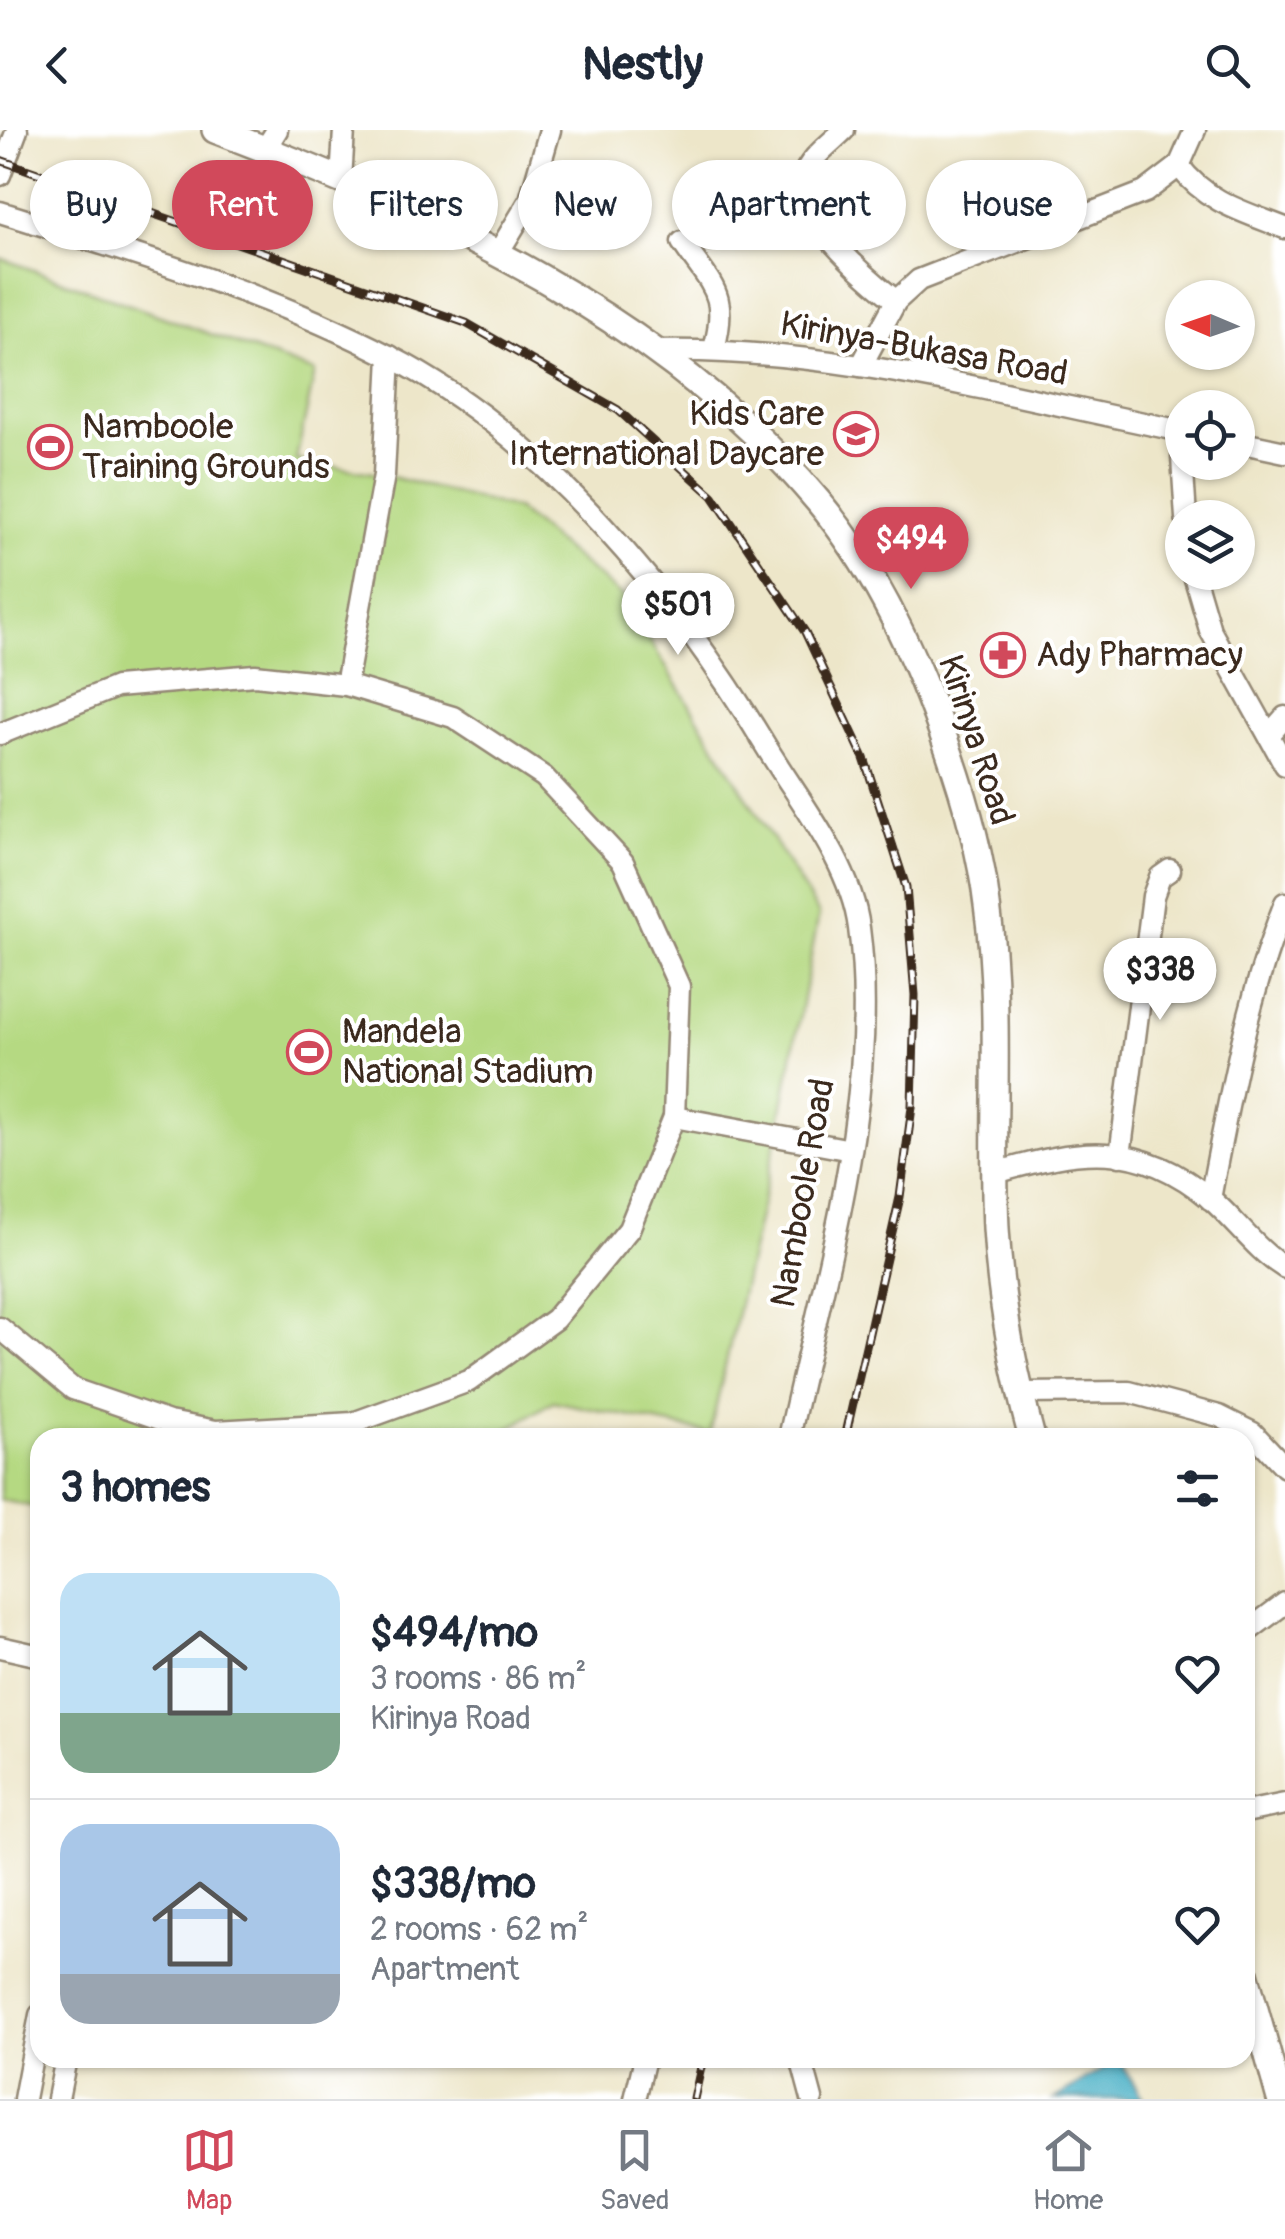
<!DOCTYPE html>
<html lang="en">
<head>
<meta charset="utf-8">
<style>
  :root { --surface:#fff; --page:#f6f6f7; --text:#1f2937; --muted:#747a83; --line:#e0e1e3; --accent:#d1495b }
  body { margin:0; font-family:Pangolin,sans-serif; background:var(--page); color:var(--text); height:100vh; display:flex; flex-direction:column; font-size:38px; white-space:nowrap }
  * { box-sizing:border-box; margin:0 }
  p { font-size:32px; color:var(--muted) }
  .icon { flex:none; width:55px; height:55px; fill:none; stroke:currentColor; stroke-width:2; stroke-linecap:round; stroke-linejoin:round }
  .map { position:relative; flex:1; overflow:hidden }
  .sheet { position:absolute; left:30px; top:1298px; width:1225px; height:640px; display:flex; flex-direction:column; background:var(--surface); border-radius:30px; box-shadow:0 2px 8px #0004 }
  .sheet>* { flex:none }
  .hud { position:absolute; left:30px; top:30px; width:1225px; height:90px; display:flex; gap:20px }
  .needle { width:65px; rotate:272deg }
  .buttons { position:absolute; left:1165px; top:150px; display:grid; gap:20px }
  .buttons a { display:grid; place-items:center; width:90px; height:90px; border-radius:50%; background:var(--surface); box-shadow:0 2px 8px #0004; font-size:50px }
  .price { position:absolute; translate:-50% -85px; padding:0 22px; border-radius:35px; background:#fff; color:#222; font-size:32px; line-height:65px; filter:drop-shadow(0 2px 5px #0008) }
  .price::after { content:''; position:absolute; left:50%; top:60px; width:30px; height:22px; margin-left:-15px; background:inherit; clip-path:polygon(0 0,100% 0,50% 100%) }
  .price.on { background:var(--accent); color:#fff }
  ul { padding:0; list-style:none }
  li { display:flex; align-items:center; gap:30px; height:250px; padding:0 30px }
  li+li { border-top:2px solid var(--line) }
  li span { display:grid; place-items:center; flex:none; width:280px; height:200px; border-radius:30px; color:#555 }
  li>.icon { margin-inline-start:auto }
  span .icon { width:120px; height:120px; fill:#fffc; stroke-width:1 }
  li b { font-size:42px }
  h2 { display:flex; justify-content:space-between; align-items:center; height:120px; padding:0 30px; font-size:42px }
  .chip { padding:0 35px; border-radius:45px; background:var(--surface); box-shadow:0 2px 8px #0004; font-size:35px; line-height:90px }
  .chip.on { background:var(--accent); color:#fff }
  header { display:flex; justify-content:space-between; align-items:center; height:130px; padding:0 30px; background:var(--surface); font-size:45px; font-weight:700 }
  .tab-bar { display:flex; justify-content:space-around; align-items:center; height:140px; border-top:2px solid var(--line); background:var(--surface); font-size:28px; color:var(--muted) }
  .tab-bar a { display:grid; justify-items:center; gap:5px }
  .tab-bar .on { color:var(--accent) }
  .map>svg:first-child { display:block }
  .pitch { fill:#b5d982; stroke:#788250; stroke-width:2.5 }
  .water { fill:#46afc5; stroke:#406c72; stroke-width:2.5 }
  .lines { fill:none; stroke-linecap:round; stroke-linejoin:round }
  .minor-casing { stroke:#948874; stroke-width:25 }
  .major-casing { stroke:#948874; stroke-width:30 }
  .minor { stroke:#fff; stroke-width:20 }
  .major { stroke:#fff; stroke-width:25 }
  .rail-casing { stroke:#3b2a1e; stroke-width:9 }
  .rail { stroke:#fff; stroke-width:5; stroke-dasharray:15; stroke-linecap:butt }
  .labels { text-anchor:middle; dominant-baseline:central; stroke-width:8; stroke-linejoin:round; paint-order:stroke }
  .street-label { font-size:35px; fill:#3b2a1e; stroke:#fff }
  .poi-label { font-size:35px; fill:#3b2a1e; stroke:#fff; text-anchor:start }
</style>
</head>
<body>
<header><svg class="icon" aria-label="back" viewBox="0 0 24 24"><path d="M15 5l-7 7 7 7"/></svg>Nestly<svg class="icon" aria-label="search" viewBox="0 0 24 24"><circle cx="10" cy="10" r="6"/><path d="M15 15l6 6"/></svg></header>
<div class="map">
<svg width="1285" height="1969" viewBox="0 0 1285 1969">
  <rect width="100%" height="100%" fill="#fff"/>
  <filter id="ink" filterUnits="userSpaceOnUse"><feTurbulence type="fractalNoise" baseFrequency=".01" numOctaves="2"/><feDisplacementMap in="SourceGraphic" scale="20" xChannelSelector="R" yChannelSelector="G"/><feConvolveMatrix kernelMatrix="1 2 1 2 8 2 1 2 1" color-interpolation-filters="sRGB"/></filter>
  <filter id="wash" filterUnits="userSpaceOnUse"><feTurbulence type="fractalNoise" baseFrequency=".0048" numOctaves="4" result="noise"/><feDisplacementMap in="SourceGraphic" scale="40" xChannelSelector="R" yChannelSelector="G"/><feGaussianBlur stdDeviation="2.25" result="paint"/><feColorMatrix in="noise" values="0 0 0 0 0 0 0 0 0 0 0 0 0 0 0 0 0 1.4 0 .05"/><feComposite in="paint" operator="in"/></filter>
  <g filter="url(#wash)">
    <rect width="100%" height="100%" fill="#ede6c9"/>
    <path class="pitch" d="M0,128l315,114 -19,88 88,15 132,34 107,88 196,317 -42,222 -67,297 -157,-32 -58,36 -455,1v70l-40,-8z"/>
    <path class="water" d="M1119,1929l24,40h-89z"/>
  </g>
  <g filter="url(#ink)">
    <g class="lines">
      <defs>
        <g id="minor">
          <path d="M844,0c-13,13 -36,29 -41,48 -10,38 67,102 93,123"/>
          <path d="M265,19l12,-19"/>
          <path d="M1179,36c27,36 65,46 106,62"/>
          <path d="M0,45l17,-45"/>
          <path d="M341,52l3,-52"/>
          <path d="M0,82c131,41 266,80 389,144 155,79 290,245 378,392 33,54 84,116 92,180 22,165 -35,348 -70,510"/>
          <path d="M682,112c30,45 47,51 32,107"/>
          <path d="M498,123l32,-53 20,-70"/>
          <path d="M652,221c179,-5 356,45 530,80"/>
          <path d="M861,236l35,-65 23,-21 226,-88 34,-26 16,-36"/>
          <path d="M1238,312l47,10"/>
          <path d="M1182,327l4,61"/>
          <path d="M1193,442l17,58 75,135"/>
          <path d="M346,555l38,-210 6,-119"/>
          <path d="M0,604l116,-47 139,-12 91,10 107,32 91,60 79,85 56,124 -5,131 -45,112 -74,90 -86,62 -116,42 -137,8 -47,-9 -96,-33 -73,-61"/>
          <path d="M1269,605l16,-18"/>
          <path d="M674,987l177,33"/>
          <path d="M1120,1026l33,-260 7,-19 10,-7"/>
          <path d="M995,1043c84,-25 143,-35 217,27 25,22 45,51 73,68"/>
          <path d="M1210,1069c19,-100 37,-200 75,-296"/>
          <path d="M1021,1263l108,-1 90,24 34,17 32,34"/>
          <path d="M1245,1503l40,-30"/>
          <path d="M0,1517l40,9"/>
          <path d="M1245,1682l40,-8"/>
          <path d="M801,1928l11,41"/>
          <path d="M24,1969l16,-84"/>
          <path d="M58,1969l8,-41"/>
          <path d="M635,1969l10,-41"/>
        </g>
        <g id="major">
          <path d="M215,0c221,84 447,185 603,371 56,67 95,149 124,231 20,55 38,114 45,173 15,106 4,216 9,323 4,71 17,141 36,210"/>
          <path d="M1245,1843l35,126"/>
        </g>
      </defs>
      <use href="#minor" class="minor-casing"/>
      <use href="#major" class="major-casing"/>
      <use href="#minor" class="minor"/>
      <use href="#major" class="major"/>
      <defs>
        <g id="rail">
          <path d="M0,30l466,163 152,87 95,86 92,136 59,126 42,129 9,108 -3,112 -12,90 -55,241"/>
          <path d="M694,1969l9,-41"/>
        </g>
      </defs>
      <use href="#rail" class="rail-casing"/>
      <use href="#rail" class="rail"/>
    </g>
  </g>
  <defs>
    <symbol id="school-ring" viewBox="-11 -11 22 22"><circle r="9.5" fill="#fff" stroke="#d1495b" stroke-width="1.5"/><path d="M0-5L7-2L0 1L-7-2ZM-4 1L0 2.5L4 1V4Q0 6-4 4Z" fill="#d1495b"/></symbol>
    <symbol id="stadium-ring" viewBox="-11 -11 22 22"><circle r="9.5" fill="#fff" stroke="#d1495b" stroke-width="1.5"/><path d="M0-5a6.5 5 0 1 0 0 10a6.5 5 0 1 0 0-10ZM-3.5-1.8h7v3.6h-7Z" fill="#d1495b"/></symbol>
    <symbol id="pharmacy-ring" viewBox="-11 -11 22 22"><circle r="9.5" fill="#fff" stroke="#d1495b" stroke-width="1.5"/><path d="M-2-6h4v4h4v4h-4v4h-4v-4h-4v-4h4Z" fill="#d1495b"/></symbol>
  </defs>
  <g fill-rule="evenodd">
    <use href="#school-ring" x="831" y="279" width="50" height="50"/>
    <use href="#stadium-ring" x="25" y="292" width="50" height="50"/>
    <use href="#pharmacy-ring" x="978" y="500" width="50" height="50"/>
    <use href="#stadium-ring" x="284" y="897" width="50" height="50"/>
  </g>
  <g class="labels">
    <g class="street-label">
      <text transform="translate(924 219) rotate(10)">Kirinya-Bukasa Road</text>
      <text transform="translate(976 610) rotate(72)">Kirinya Road</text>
      <text transform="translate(803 1063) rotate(-80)">Namboole Road</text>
    </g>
    <g class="poi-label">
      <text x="824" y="284" text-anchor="end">Kids Care<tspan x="824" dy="40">International Daycare</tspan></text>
      <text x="82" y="297">Namboole<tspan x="82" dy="40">Training Grounds</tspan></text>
      <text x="1036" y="525">Ady Pharmacy</text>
      <text x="342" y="902">Mandela<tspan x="342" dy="40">National Stadium</tspan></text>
    </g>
  </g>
</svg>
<div class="buttons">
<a><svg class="needle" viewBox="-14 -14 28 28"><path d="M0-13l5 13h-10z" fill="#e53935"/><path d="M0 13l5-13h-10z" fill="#747a83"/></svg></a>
<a><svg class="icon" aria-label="locate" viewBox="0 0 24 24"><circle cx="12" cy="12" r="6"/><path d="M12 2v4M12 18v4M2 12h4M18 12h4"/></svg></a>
<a><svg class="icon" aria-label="layers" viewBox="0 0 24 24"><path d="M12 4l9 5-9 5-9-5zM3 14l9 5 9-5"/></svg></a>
</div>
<b class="price on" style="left:911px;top:462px">$494</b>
<b class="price" style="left:678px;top:528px">$501</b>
<b class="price" style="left:1160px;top:893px">$338</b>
<div class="hud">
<a class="chip">Buy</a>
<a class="chip on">Rent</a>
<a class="chip">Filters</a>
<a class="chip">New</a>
<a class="chip">Apartment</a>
<a class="chip">House</a>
</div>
<section class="sheet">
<h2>3 homes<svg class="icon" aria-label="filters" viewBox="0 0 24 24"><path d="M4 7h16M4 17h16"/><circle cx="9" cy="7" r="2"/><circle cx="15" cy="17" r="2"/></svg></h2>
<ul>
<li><span style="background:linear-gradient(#bfe0f5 70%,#7fa58c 0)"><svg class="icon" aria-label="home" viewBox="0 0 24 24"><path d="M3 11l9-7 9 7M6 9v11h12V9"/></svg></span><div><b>$494/mo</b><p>3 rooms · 86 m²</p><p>Kirinya Road</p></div><svg class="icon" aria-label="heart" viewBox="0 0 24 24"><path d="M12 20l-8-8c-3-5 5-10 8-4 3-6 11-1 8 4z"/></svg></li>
<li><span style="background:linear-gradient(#a9c7e8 75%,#9aa5b1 0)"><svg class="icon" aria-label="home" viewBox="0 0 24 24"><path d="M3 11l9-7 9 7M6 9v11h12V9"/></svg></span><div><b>$338/mo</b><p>2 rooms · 62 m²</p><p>Apartment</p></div><svg class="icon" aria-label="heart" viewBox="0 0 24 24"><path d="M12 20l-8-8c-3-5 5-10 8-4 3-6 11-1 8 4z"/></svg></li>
</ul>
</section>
</div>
<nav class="tab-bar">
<a class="on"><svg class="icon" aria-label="map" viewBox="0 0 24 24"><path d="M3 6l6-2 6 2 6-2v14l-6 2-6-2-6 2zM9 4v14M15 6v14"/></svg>Map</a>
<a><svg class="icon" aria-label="saved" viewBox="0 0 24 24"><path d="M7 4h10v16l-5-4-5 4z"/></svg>Saved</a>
<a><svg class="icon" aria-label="home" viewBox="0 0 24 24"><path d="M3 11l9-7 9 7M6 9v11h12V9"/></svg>Home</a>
</nav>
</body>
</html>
